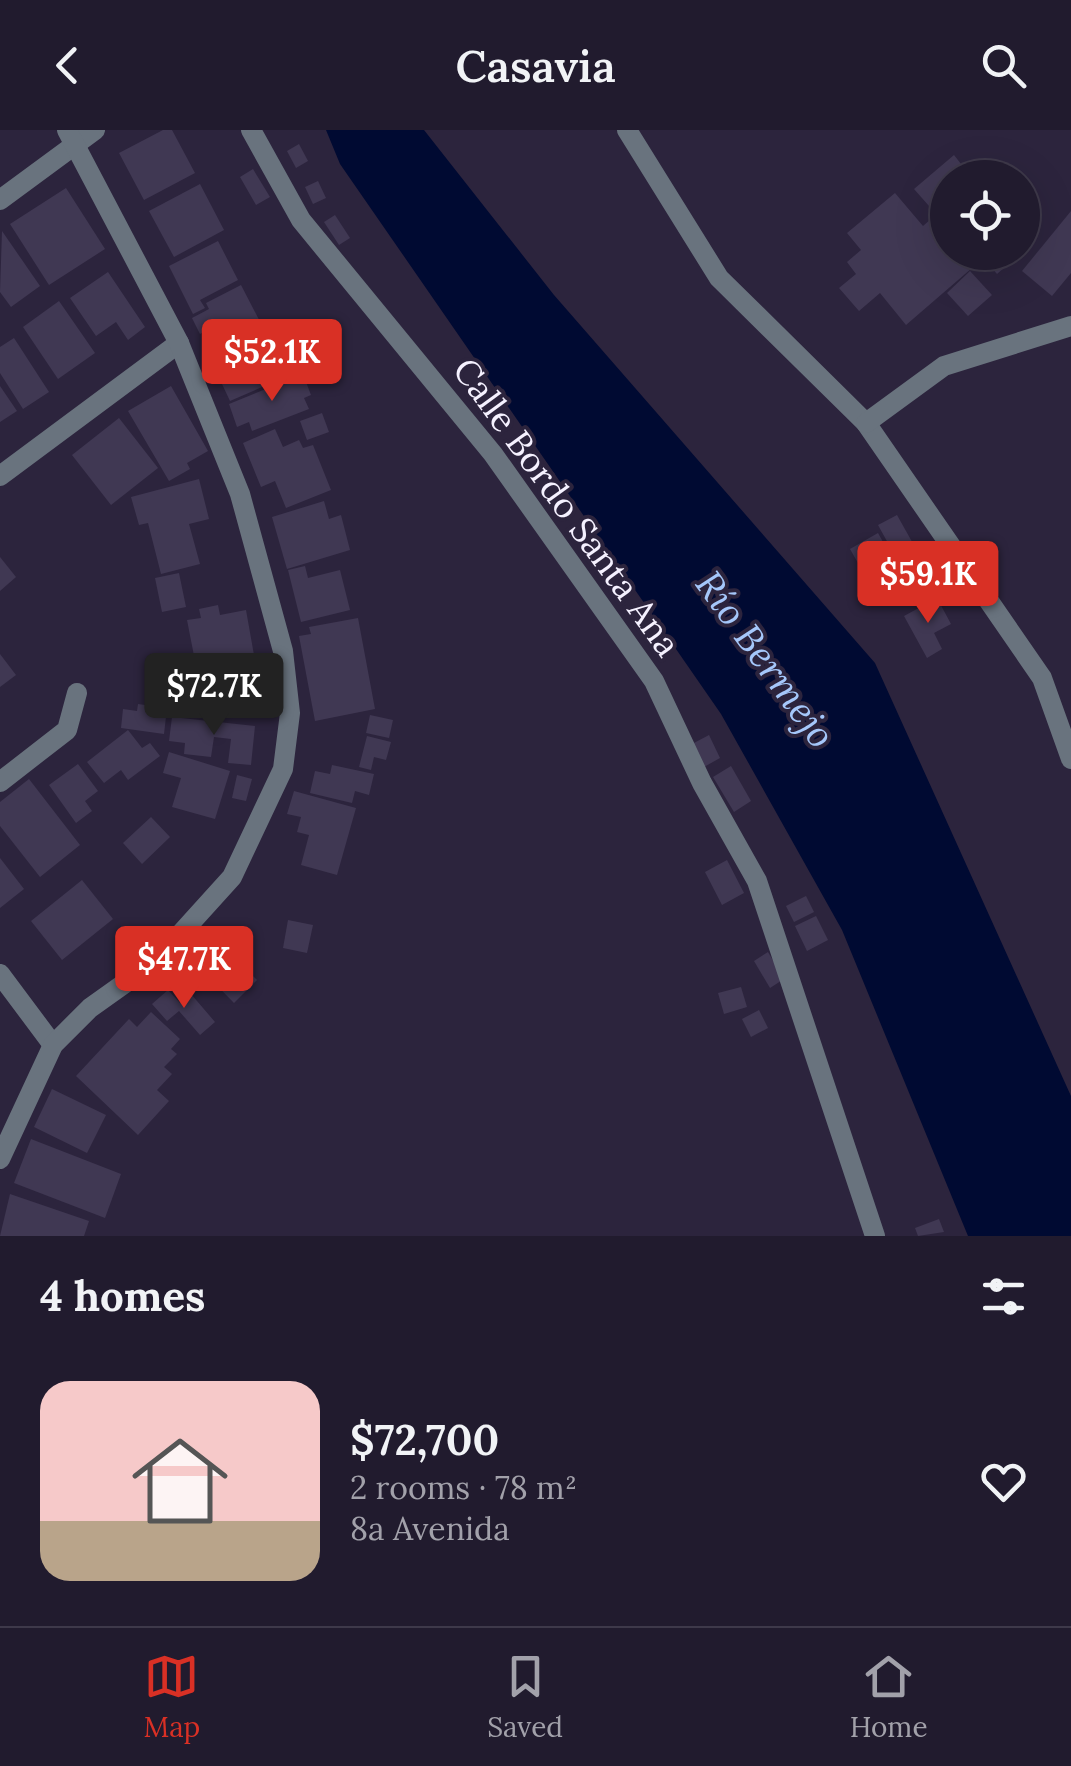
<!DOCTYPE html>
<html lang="en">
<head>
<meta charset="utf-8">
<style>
  :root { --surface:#211b2e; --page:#2d283a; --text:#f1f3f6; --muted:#a2a1aa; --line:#3e394a; --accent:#d93025 }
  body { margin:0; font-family:Lora,serif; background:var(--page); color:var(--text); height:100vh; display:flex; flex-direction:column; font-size:38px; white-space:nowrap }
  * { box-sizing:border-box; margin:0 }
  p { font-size:32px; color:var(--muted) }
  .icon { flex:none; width:55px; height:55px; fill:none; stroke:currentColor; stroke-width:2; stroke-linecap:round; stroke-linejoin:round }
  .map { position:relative; height:1106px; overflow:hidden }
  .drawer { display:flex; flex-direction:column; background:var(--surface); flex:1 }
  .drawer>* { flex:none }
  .fabs { position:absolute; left:930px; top:30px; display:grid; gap:20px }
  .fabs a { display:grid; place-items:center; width:110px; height:110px; border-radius:50%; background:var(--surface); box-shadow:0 10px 40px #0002,0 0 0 2px var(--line); font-size:50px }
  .price { position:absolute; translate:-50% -85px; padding:0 22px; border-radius:10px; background:var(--accent); color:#fff; font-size:32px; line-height:65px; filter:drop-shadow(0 2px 5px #0008) }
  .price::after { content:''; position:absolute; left:50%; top:60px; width:30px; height:22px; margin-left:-15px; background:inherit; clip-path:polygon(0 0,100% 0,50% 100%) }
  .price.active { background:#222; color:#fff }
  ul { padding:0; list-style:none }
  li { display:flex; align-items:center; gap:30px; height:250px; padding:0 40px }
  li span { display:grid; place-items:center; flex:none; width:280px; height:200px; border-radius:30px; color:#555 }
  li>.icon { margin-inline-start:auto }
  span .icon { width:120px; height:120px; fill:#fffc; stroke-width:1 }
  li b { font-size:42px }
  h2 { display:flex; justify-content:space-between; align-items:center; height:120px; padding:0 40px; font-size:42px }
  header { display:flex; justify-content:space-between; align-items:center; height:130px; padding:0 40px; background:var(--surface); font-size:45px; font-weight:600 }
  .dock { display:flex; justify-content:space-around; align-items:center; height:140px; border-top:2px solid var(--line); background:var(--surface); font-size:28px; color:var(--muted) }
  .dock a { display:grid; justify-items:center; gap:5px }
  .dock .active { color:var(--accent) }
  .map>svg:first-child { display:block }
  .water { fill:#000a32 }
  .building { fill:#403853 }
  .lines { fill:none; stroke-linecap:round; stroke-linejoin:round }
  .street { stroke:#69737e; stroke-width:20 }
  .labels { text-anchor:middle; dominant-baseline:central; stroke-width:8; stroke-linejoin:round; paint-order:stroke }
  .street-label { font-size:35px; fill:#f5f1ff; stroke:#2c243d }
  .water-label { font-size:38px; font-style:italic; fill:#a5c7fa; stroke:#2c243d }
</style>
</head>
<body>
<header><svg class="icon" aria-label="back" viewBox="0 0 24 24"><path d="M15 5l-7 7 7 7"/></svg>Casavia<svg class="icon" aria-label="search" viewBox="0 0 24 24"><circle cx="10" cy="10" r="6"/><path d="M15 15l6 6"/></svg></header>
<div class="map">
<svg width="1071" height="1106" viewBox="0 0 1071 1106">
  <rect width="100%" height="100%" fill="#2c243d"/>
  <path class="water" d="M326,0h98l130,165 321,368 196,433v140h-103l-126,-306 -121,-216 -381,-550z"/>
  <g class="building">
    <path d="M163,0h9l23,43 -51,27 -25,-47z"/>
    <path d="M299,14l9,17 -12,7 -9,-17z"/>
    <path d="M954,25l18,23h-24v19l-4,-4 -15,13 -15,-17z"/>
    <path d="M253,39l17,28 -14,8 -16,-28z"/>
    <path d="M318,51l8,17 -13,6 -8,-17z"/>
    <path d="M200,54l24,46 -50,27 -25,-46z"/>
    <path d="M66,58l39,61 -56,36 -39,-61z"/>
    <path d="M895,63l28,33 8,-7 17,20v13h11l13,16 -66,57 -26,-32 -21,18 -20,-23 17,-14 -9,-12 14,-12 -14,-17z"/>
    <path d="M1071,81v62l-19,23 -30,-25z"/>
    <path d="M335,85l15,23 -11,7 -15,-23z"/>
    <path d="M2,101l38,55 -29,21 -11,-15z"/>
    <path d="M218,111l20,39 -38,20 5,8 -12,6 -24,-48z"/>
    <path d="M987,122h35l-25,22 -15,-18z"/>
    <path d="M970,141l22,24 -24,21 -21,-23z"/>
    <path d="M108,142l37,55 -17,13 -12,-18 -20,14 -26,-38z"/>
    <path d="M241,155l27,52 -32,17 -7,-14 -9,5 -10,-17 -10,6 -8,-16 17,-9 -3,-6z"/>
    <path d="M59,171l36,52 -37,26 -35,-52z"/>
    <path d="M14,208l35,54 -26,17 -23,-36v-26z"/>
    <path d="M283,209l18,31 -71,31 -8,-17 14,-6 -7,-16z"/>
    <path d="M303,244l8,21 -7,3 5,11 -57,22 -3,-9 -12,5 -8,-23z"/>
    <path d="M0,256l17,25 -17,11z"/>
    <path d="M171,256l37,65 -21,12 3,6 -21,12 -41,-70z"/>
    <path d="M322,283l7,19 -22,8 -7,-19z"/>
    <path d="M119,288l39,50 -47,37 -39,-50z"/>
    <path d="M275,299l8,18 16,-7 4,8 10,-3 18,45 -45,18 -11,-27 -14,6 -18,-44z"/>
    <path d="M199,349l10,40 -20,5 11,40 -39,10 -13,-51 -9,2 -8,-28z"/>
    <path d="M324,371l5,18 12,-4 9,35 -63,19 -15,-52z"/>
    <path d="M897,385l23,41 8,-5 13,24 -12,7 -9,-16 -15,8 -27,-49z"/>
    <path d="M878,403l34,61 -12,7 -10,-17 -15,9 -25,-44z"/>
    <path d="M0,427l16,20 -16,14z"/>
    <path d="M305,436l3,12 32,-8 10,40 -49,12 -13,-52z"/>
    <path d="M179,443l7,34 -24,5 -7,-34z"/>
    <path d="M937,468l14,26 -17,9 8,16 -15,9 -23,-42z"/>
    <path d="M218,475l2,10 26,-5 8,45 -58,11 -9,-46 14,-2 -2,-9z"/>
    <path d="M358,488l17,91 -60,12 -16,-85 12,-2 -2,-7z"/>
    <path d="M0,524l16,21 -16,12z"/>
    <path d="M254,535l1,8 10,-1 2,22 -16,2 2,15 -53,6 -3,-31 -24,3 -2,-21 22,-2 1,6z"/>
    <path d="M138,574l29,4 -3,26 -43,-6 2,-19 14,2z"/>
    <path d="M370,585l23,5 -4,18 -23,-5z"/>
    <path d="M172,587l83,9 -4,39 -23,-2 3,-24 -17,-2 -3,20 -27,-3 1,-11 -16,-2z"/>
    <path d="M128,600l14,18 8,-5 10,13 -32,24 -7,-10 -17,13 -17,-21z"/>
    <path d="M709,605l11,23 -16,9 -12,-23z"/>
    <path d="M367,606l24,6 -5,18 -12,-3 -3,13 -12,-3z"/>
    <path d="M169,622l61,19 -15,48 -43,-12 9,-29 -18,-5z"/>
    <path d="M78,634l20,27 -13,10 7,10 -16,12 -27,-38z"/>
    <path d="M332,635l42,9 -5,21 -14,-4 -3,12 -42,-10 5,-22 15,3z"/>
    <path d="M731,636l20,35 -17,11 -21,-35z"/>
    <path d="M237,645l15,4 -6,22 -14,-3z"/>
    <path d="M29,649l51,66 -40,32 -40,-51v-24z"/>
    <path d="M294,661l62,17 -19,67 -36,-10 8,-30 -12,-3 4,-15 -14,-3z"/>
    <path d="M151,687l19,20 -28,27 -19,-21z"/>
    <path d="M0,728l24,31 -24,19z"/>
    <path d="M727,730l17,33 -22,12 -17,-33z"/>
    <path d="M82,750l31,39 -51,41 -31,-39z"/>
    <path d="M806,766l8,16 -20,10 -8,-16z"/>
    <path d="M816,786l12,24 -21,11 -12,-25z"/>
    <path d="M288,790l25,5 -6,28 -24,-5z"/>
    <path d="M212,806l45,44 -23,23 -44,-45z"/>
    <path d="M768,822l16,27 -14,9 -16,-27z"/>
    <path d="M741,857l6,20 -23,7 -6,-21z"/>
    <path d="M168,860l12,13 11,-9 24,28 -15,13 -21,-24 -12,10 -15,-17z"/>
    <path d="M759,880l9,18 -17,9 -9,-18z"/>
    <path d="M151,882l29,27 -9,10 6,5 -13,13 8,7 -15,16 12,11 -31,34 -62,-59 53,-57 8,8z"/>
    <path d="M52,959l54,26 -19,38 -53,-26z"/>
    <path d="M31,1009l90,35 -16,44 -91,-35z"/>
    <path d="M10,1064l79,27 -5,15h-84z"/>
    <path d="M939,1089l5,13 -26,4 -3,-8z"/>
  </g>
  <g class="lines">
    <g class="street">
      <path d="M251,0l50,90 192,234 161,227 48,102 55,98 118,355"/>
      <path d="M627,0l92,148 147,145 176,255 29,81"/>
      <path d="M0,70l95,-70"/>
      <path d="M866,293l78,-57 127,-40"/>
      <path d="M0,346l179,-133"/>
      <path d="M0,652l67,-52 10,-37"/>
      <path d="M0,844l53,71"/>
      <path d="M0,1029l53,-114 37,-37 66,-47 76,-84 51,-108 7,-56 -7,-62 -43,-157 -61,-151 -112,-213"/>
    </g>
  </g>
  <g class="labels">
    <g class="street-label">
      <text transform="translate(567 377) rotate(54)">Calle Bordo Santa Ana</text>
    </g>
    <g class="water-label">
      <text transform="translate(766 529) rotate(54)">Río Bermejo</text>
    </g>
  </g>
</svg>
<div class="fabs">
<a><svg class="icon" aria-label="locate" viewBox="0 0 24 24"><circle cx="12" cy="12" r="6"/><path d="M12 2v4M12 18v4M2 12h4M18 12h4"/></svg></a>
</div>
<b class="price" style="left:272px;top:274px">$52.1K</b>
<b class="price" style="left:928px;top:496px">$59.1K</b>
<b class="price active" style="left:214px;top:608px">$72.7K</b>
<b class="price" style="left:184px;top:881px">$47.7K</b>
</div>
<section class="drawer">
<h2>4 homes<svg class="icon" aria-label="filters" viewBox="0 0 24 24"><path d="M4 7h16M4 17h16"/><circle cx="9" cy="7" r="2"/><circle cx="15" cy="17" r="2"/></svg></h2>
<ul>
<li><span style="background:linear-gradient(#f6c9c9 70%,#b9a48a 0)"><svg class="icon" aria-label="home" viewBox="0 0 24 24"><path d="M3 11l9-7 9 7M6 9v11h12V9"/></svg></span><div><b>$72,700</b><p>2 rooms · 78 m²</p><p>8a Avenida</p></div><svg class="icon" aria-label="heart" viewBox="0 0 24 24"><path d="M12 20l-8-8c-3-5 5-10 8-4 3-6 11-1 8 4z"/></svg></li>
</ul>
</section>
<nav class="dock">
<a class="active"><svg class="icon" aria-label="map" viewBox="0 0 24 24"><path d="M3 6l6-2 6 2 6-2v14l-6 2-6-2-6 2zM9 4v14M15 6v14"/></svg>Map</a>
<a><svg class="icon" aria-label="saved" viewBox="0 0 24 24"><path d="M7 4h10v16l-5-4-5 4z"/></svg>Saved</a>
<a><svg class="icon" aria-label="home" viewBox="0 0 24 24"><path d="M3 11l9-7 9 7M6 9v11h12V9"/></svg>Home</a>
</nav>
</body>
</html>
